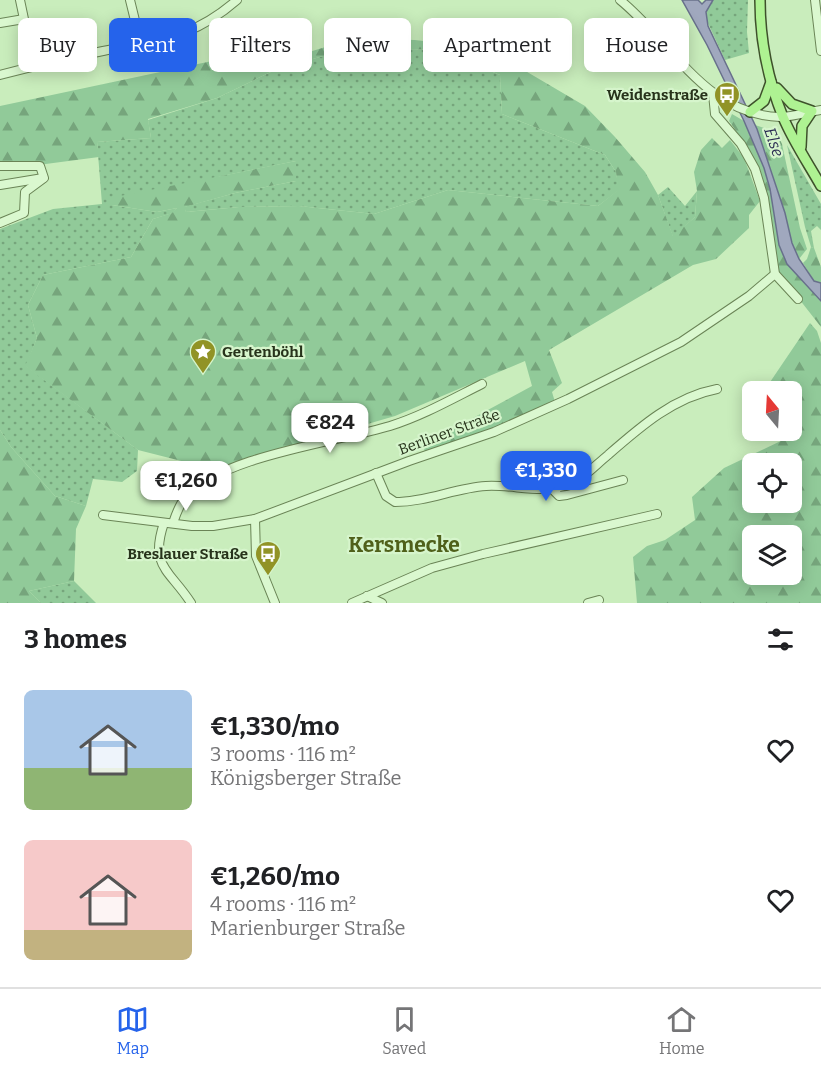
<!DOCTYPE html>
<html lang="en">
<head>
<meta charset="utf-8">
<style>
  :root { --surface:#fff; --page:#f2f2f2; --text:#202124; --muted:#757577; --line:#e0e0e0; --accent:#2563eb }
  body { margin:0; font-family:Bitter,serif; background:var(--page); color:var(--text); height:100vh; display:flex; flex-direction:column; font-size:22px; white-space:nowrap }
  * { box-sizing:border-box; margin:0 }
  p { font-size:20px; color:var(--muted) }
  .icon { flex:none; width:33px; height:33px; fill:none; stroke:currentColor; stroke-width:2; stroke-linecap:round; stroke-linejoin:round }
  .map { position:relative; height:603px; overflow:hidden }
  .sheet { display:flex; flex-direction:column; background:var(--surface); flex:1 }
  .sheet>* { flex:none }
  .top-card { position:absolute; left:18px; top:18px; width:786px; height:54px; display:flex; gap:12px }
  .needle { width:39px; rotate:342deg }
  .controls { position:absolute; left:742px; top:381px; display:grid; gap:12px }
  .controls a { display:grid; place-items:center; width:60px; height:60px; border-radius:9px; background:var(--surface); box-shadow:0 3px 15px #0003; font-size:30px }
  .price { position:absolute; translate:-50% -51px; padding:0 14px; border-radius:12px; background:#fff; color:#222; font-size:20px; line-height:39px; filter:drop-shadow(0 2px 3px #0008) }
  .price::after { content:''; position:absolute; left:50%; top:36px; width:18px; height:14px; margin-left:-9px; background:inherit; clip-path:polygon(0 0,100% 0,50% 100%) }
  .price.active { background:var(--accent); color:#fff }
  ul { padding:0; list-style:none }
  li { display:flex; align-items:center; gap:18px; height:150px; padding:0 24px }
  li span { display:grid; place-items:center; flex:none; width:168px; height:120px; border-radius:9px; color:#555 }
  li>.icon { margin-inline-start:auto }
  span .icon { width:72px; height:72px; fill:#fffc; stroke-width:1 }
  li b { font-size:26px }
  h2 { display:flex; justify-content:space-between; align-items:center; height:72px; padding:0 24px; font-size:26px }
  .pill { padding:0 21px; border-radius:9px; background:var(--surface); box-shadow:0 3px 15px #0003; font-size:21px; line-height:54px }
  .pill.active { background:var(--accent); color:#fff }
  .menu { display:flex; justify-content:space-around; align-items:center; height:84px; border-top:2px solid var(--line); background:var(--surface); font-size:16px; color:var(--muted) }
  .menu a { display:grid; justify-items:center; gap:3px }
  .menu .active { color:var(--accent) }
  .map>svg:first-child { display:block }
  .grass { fill:url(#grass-dots) }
  .forest { fill:url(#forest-firs); fill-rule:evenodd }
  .water { fill:#a0a8be; stroke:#68708b; stroke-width:1.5 }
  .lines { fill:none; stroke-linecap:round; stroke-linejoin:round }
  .minor-casing { stroke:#6a8456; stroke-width:10 }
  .major-casing { stroke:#3e512b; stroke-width:12 }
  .minor { stroke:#daf8cf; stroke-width:8 }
  .major { stroke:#aef292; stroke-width:9 }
  .labels { text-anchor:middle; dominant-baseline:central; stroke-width:4.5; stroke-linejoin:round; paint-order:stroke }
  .poi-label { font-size:15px; font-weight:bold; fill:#27331b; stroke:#d6f5cc; text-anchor:end }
  .street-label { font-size:15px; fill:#27331b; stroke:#d6f5cc }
  .water-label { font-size:16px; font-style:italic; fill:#2a2b53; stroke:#d6f5cc }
  .district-label { font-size:21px; font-weight:bold; fill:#4f601a; stroke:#d6f5cc }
</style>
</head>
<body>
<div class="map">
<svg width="821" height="603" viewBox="0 0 821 603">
  <defs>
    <pattern id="grass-dots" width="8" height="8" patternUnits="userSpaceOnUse" patternTransform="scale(1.5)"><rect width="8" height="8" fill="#91ca99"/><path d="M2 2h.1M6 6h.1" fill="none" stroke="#76a57c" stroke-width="1.8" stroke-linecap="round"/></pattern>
    <pattern id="forest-firs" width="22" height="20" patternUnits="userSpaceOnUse" patternTransform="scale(1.5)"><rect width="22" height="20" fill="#91ca99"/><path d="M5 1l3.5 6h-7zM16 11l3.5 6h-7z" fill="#76a57c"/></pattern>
  </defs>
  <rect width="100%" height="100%" fill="#c9edbc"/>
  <g class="grass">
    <path d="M713,0h35l-1,32 2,21 -24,7 -19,-41v-7z"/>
    <path d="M373,48l68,2 59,25 2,39 103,41 11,17 3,18 -21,16 -150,-16 -74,24 -75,-8 -60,1 -53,5 -2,-5 51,-14 61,-12v-20l-74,15 -110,29 45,7 20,-4 -4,5 -20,6 -22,38 -88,18 -15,30 9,33 -11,28 112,84 -1,21 -15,11 -29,-3 -7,27 -31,-10 -44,-49 -11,-17v-201l53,-20 49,-5 -5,-62 54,-4 -3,-18 69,-22 60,-29 50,-14z"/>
    <path d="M787,145l34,59v26l-4,-4 -6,5 3,17 -3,-1 -6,-20z"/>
    <path d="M668,187l17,19 12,-15 -2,26 -22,20 -15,-42z"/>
    <path d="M74,581l22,22h-55l-12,-12z"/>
  </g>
  <g class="forest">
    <path d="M267,30l29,26 36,-11 41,-6 42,1 35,4 67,22 68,40 30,31 30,35 13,23 15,41 22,-19 2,-26 -3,-19 7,-22 11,-12 10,10 8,-8 14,18 16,43 -11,14v13l-33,31 -23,6 -144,85 13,33 -10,9 3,10 -62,28 -68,22 -2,-7 109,-59 -7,-25 -130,55 -182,53 -75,-19 -113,-84 12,-28 -9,-33 15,-30 88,-18 22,-38 19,-6 5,-5 -20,4 -45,-7 -2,-7 186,-37v20l-61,12 -50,14 1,5 53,-5 60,-1 75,8 74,-24 150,16 20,-16 -2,-18 -11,-17 -103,-41 -2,-39 -59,-25 -68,-2 -46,7 -50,14 -60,29 -69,21 3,19 -54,4 2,15 -99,13v-64l212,-45z"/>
    <path d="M732,114l12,7 20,47 6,21 9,56 8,19 34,37v26l-43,-55 -20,-104 -14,-26 -15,-21z"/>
    <path d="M755,125c12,4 22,6 27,19l18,84 7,21 -8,10 -7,-16 -7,-30z"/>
    <path d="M811,247l3,1 7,19v16l-7,-2 -11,-18 4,-4z"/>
    <path d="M810,323l7,8 4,12v260h-184l-4,-46 14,-11 18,-6 30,-20 -3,-23 32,-29 63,-30 -6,-7 11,-1v-38l-28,-1zM753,464h39v38h-39zM753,536h39v38h-39z"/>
    <path d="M0,430l11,17 44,49 31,10 -10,23 -2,52 -45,10 12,12h-41z"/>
  </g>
  <path class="water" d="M682,0h16l4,4 4,-4h7l-7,12 2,14 49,103 28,84 7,30 7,16 15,22 7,2v18l-34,-37 -8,-19 -9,-56 -6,-21 -20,-47 -37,-76z"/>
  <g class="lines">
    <defs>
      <g id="minor">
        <path d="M130,0l11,45"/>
        <path d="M620,0c52,42 85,115 160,117 13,0 28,-5 41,-7"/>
        <path d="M815,0l6,51"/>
        <path d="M0,23l24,-4 -4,-19"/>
        <path d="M0,75c34,-9 68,-17 103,-24 56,-12 88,-11 134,-51"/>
        <path d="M713,94l2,20 26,30 14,25 9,29 11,76 23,25"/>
        <path d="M0,166h40l4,12 -19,14 -1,21 -24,10"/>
        <path d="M0,185l43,-7"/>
        <path d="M376,473l10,23 9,6c32,0 60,-14 91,-16 30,-2 62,11 90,-5 12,-7 21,-17 32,-26 32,-28 66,-58 109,-66"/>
        <path d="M553,490l6,6 8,-1 56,-15"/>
        <path d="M103,515l89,11h21l42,-7 154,-58 85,-29 74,-33 113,-57 68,-46 26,-22"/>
        <path d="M255,519l1,37 19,47"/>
        <path d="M164,523c-15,44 6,47 27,80"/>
        <path d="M173,523c3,-9 6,-18 12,-25 35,-42 152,-56 205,-72 32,-10 62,-27 92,-42"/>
        <path d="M367,596l15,7"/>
        <path d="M352,603l80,-35 51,-14 174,-40"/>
        <path d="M588,603l11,-3"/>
      </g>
      <g id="major">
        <path d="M760,0c0,40 8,80 23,117 10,24 25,46 38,69"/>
        <path d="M777,88l15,16 20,7 -10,15 -1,21"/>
        <path d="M750,112l14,-11 7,-19"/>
      </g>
    </defs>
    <use href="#minor" class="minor-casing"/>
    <use href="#major" class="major-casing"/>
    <use href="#minor" class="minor"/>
    <use href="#major" class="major"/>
  </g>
  <defs>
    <symbol id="bus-pin" viewBox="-11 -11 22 30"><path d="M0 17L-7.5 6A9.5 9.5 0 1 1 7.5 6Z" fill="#919326" stroke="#d6f5cc"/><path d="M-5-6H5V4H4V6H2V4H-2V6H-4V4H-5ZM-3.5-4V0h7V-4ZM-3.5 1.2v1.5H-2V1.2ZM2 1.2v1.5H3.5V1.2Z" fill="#fff"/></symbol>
    <symbol id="sight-pin" viewBox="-11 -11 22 30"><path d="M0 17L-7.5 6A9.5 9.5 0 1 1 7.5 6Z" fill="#919326" stroke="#d6f5cc"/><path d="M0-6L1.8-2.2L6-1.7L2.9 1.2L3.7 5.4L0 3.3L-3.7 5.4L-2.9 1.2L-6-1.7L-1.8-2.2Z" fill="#fff"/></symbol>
  </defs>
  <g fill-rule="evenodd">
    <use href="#bus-pin" x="712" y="80" width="30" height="40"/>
    <use href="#sight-pin" x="188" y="337" width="30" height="40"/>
    <use href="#bus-pin" x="253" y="539" width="30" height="40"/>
  </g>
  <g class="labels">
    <g class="poi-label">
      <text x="708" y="95">Weidenstraße</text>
      <text x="222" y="352" text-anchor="start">Gertenböhl</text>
      <text x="248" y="554">Breslauer Straße</text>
    </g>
    <g class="street-label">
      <text transform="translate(449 432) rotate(-20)">Berliner Straße</text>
    </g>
    <g class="water-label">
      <text transform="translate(774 142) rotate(71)">Else</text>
    </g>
    <g class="district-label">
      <text x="404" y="545">Kersmecke</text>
    </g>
  </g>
</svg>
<div class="controls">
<a><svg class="needle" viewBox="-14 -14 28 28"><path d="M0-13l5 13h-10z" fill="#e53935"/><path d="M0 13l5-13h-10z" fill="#757577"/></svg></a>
<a><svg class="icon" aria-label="locate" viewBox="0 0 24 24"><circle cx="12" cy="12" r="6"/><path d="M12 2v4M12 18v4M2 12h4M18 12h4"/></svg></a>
<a><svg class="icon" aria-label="layers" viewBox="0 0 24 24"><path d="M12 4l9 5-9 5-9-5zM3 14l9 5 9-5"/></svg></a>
</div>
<b class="price" style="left:330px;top:454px">€824</b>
<b class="price active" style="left:546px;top:502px">€1,330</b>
<b class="price" style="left:186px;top:512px">€1,260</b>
<div class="top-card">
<a class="pill">Buy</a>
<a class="pill active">Rent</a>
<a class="pill">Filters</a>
<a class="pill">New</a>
<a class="pill">Apartment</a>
<a class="pill">House</a>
</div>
</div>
<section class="sheet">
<h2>3 homes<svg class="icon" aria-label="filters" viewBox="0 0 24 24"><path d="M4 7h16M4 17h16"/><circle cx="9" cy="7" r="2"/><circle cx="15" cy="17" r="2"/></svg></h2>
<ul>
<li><span style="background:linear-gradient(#a9c7e8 65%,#8fb573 0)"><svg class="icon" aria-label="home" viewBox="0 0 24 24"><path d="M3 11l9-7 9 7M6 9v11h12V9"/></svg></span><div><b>€1,330/mo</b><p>3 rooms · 116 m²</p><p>Königsberger Straße</p></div><svg class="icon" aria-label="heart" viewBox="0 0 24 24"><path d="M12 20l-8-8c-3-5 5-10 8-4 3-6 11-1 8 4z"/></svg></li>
<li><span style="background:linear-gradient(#f6c9c9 75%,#c2b280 0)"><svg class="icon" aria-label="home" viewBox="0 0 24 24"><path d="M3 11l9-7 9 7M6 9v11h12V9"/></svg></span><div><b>€1,260/mo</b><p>4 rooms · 116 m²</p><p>Marienburger Straße</p></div><svg class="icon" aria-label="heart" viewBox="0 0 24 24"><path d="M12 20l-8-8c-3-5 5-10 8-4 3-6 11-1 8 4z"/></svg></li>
</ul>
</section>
<nav class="menu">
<a class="active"><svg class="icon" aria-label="map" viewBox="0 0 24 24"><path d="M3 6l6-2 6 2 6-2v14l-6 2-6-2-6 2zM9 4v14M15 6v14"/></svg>Map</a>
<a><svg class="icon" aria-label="saved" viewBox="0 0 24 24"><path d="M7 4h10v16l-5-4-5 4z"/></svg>Saved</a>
<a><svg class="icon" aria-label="home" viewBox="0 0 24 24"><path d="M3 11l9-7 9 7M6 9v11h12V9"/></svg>Home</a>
</nav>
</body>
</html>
